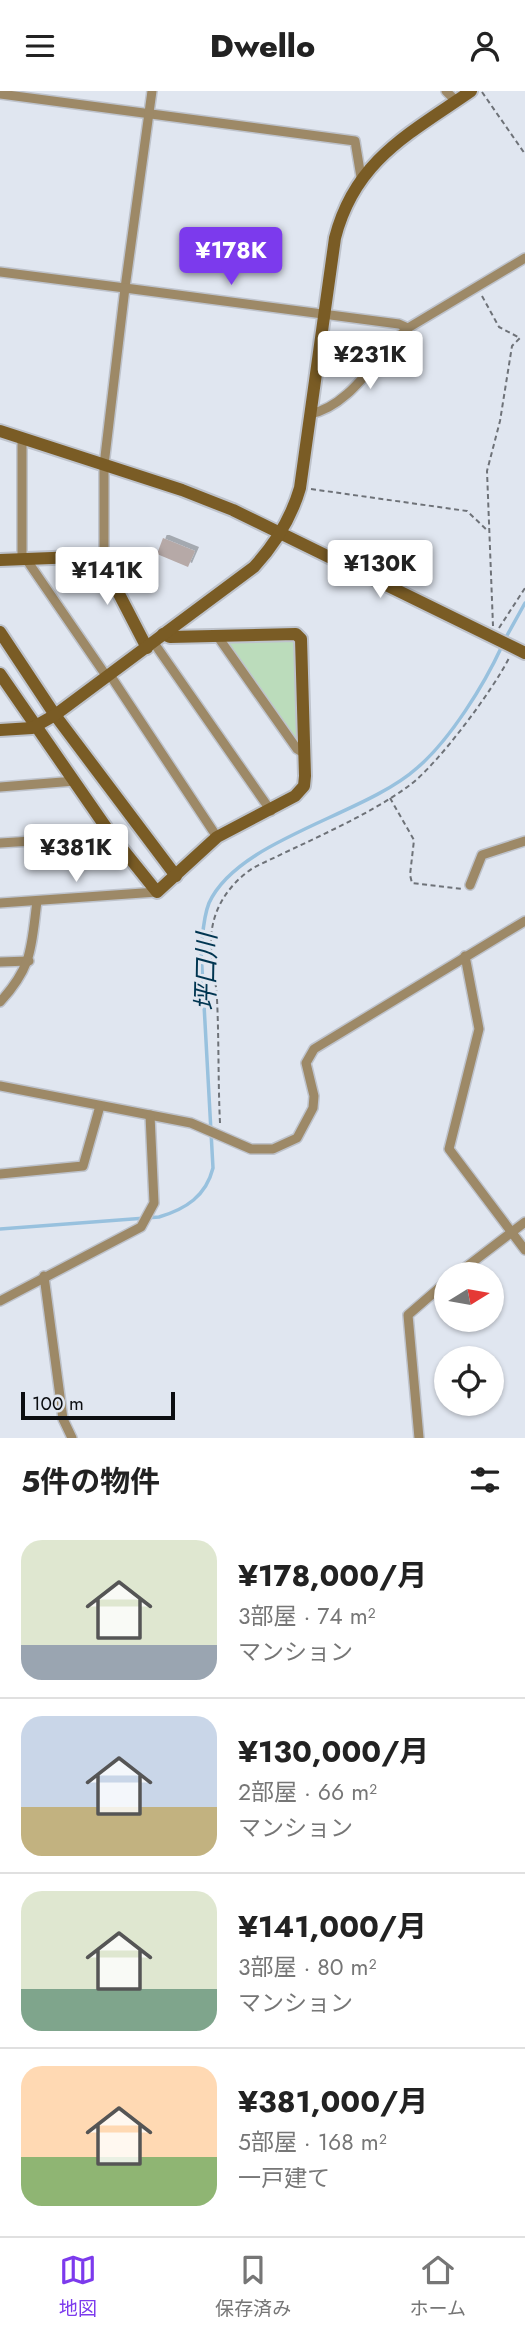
<!DOCTYPE html>
<html lang="ja">
<head>
<meta charset="utf-8">
<style>
  :root { --surface:#fff; --page:#f6f6f6; --text:#222; --muted:#767676; --line:#e0e0e0; --accent:#7c3aed }
  body { margin:0; font-family:Jost,"Noto Sans JP",sans-serif; background:var(--page); color:var(--text); height:100vh; display:flex; flex-direction:column; font-size:26px; white-space:nowrap }
  * { box-sizing:border-box; margin:0 }
  p { font-size:23px; color:var(--muted) }
  .icon { flex:none; width:38px; height:38px; fill:none; stroke:currentColor; stroke-width:2; stroke-linecap:round; stroke-linejoin:round }
  .map { position:relative; height:1347px; overflow:hidden }
  .panel { display:flex; flex-direction:column; background:var(--surface); flex:1 }
  .panel>* { flex:none }
  .needle { width:46px; rotate:79deg }
  .tools { position:absolute; left:434px; top:1171px; display:grid; gap:14px }
  .tools a { display:grid; place-items:center; width:70px; height:70px; border-radius:50%; background:var(--surface); box-shadow:0 2px 5px #0004; font-size:35px }
  .scale { position:absolute; left:21px; bottom:18px; width:154px; box-sizing:border-box; padding-left:7px; border:4px solid #0c0e11; border-top:0; font-size:19px; line-height:24px; white-space:nowrap; color:#0c0e11; -webkit-text-stroke:5px #e0e6f0; paint-order:stroke }
  .price { position:absolute; translate:-50% -60px; padding:0 16px; border-radius:7px; background:#fff; color:#222; font-size:23px; line-height:46px; filter:drop-shadow(0 2px 4px #0008) }
  .price::after { content:''; position:absolute; left:50%; top:42px; width:21px; height:16px; margin-left:-10px; background:inherit; clip-path:polygon(0 0,100% 0,50% 100%) }
  .price.active { background:var(--accent); color:#fff }
  ul { padding:0; list-style:none }
  li { display:flex; align-items:center; gap:21px; height:175px; padding:0 21px }
  li+li { border-top:2px solid var(--line) }
  li span { display:grid; place-items:center; flex:none; width:196px; height:140px; border-radius:21px; color:#555 }
  li>.icon { margin-inline-start:auto }
  span .icon { width:84px; height:84px; fill:#fffc; stroke-width:1 }
  li b { font-size:30px }
  h2 { display:flex; justify-content:space-between; align-items:center; height:84px; padding:0 21px; font-size:30px }
  header { display:flex; justify-content:space-between; align-items:center; height:91px; padding:0 21px; background:var(--surface); font-size:32px; font-weight:800 }
  .tabs { display:flex; justify-content:space-around; align-items:center; height:98px; border-top:2px solid var(--line); background:var(--surface); font-size:19px; color:var(--muted) }
  .tabs a { display:grid; justify-items:center; gap:4px }
  .tabs .active { color:var(--accent) }
  .map>svg:first-child { display:block }
  .green { fill:#bbdcbb }
  .lines { fill:none; stroke-linecap:round; stroke-linejoin:round }
  .stream { stroke:#98c1de; stroke-width:3.5 }
  .building { fill:#b6a9a7; filter:url(#shadow) }
  .street-casing { stroke:#bec3cc; stroke-width:12 }
  .secondary-casing { stroke:#bec3cc; stroke-width:16 }
  .path { stroke:#6e7278; stroke-width:2; stroke-dasharray:5 3.5; stroke-linecap:butt }
  .street { stroke:#9d8967; stroke-width:9 }
  .secondary { stroke:#7a5c25; stroke-width:12 }
  .labels { text-anchor:middle; dominant-baseline:central; stroke-width:6; stroke-linejoin:round; paint-order:stroke }
  .water-label { font-size:26px; font-style:italic; fill:#003551; stroke:#e0e6f0 }
</style>
</head>
<body>
<header><svg class="icon" aria-label="menu" viewBox="0 0 24 24"><path d="M4 6h16M4 12h16M4 18h16"/></svg>Dwello<svg class="icon" aria-label="person" viewBox="0 0 24 24"><circle cx="12" cy="8" r="4"/><path d="M4 21q1-7 8-7t8 7"/></svg></header>
<div class="map">
<svg width="525" height="1347" viewBox="0 0 525 1347">
  <defs>
    <filter id="shadow"><feDropShadow dx="4" dy="-4" stdDeviation="0" flood-color="#0004"/></filter>
  </defs>
  <rect width="100%" height="100%" fill="#e0e6f0"/>
  <path class="green" d="M295,549l4,103 -71,-100z"/>
  <g class="lines">
    <g class="stream">
      <path d="M505,548l20,-36"/>
      <path d="M0,1138l159,-12c27,-8 47,-21 54,-49l-12,-218c2,-16 2,-32 8,-47 29,-64 156,-88 208,-135 33,-28 67,-83 85,-122"/>
    </g>
  </g>
  <path class="building" d="M163,447l32,13 -7,16 -31,-13z"/>
  <g class="lines">
    <defs>
      <g id="street">
        <path d="M446,0l10,10"/>
        <path d="M0,3l355,47 6,36"/>
        <path d="M0,181l125,16 27,-197"/>
        <path d="M310,323c42,-8 67,-60 98,-86"/>
        <path d="M104,465v-91l21,-177 274,36 9,4 117,-70"/>
        <path d="M22,468v-121"/>
        <path d="M26,468l81,118"/>
        <path d="M218,546l79,112 8,5"/>
        <path d="M154,552l117,168"/>
        <path d="M110,584l107,162"/>
        <path d="M0,696l75,-6"/>
        <path d="M0,752l112,-7"/>
        <path d="M470,794l12,-30 43,-14"/>
        <path d="M0,812l157,-11"/>
        <path d="M465,865l14,73 -30,120 76,101"/>
        <path d="M0,871l29,-1"/>
        <path d="M0,911c33,-36 31,-54 37,-101"/>
        <path d="M0,995l191,37 60,26h22l24,-11 16,-30 1,-12 -8,-33 8,-14 211,-128"/>
        <path d="M0,1083l83,-8 17,-60"/>
        <path d="M457,1183l68,-52"/>
        <path d="M44,1185l19,143 9,19"/>
        <path d="M0,1210l141,-74 13,-24 -4,-88"/>
        <path d="M419,1347l-11,-123 38,-33"/>
      </g>
      <g id="secondary">
        <path d="M0,340l182,59 51,20 292,143"/>
        <path d="M0,469l104,-4v9l43,83"/>
        <path d="M0,541l55,83 121,161"/>
        <path d="M0,583l112,162 45,56 60,-55 78,-41 9,-10 1,-10 -4,-137 -5,-5 -126,3 -7,-3"/>
        <path d="M0,639l32,-2 23,-13 199,-148c22,-24 37,-48 46,-79l35,-250c20,-78 74,-104 136,-147"/>
      </g>
    </defs>
    <use href="#street" class="street-casing"/>
    <use href="#secondary" class="secondary-casing"/>
    <g class="path">
      <path d="M482,1l43,62"/>
      <path d="M482,205l17,31 21,11 -8,8 -12,75 -13,50 6,155"/>
      <path d="M311,398l156,22 21,20"/>
      <path d="M499,537l26,-40"/>
      <path d="M390,707l24,42 -4,35 2,8 51,6"/>
      <path d="M220,1032c-2,-41 -1,-83 -3,-124 -1,-23 -9,-48 -5,-70 4,-26 20,-47 41,-61 50,-25 114,-51 157,-83 29,-22 83,-95 99,-127"/>
    </g>
    <use href="#street" class="street"/>
    <use href="#secondary" class="secondary"/>
  </g>
  <g class="labels">
    <g class="water-label">
      <text transform="translate(206 881) rotate(-89)">坪口川</text>
    </g>
  </g>
</svg>
<div class="tools">
<a><svg class="needle" viewBox="-14 -14 28 28"><path d="M0-13l5 13h-10z" fill="#e53935"/><path d="M0 13l5-13h-10z" fill="#767676"/></svg></a>
<a><svg class="icon" aria-label="locate" viewBox="0 0 24 24"><circle cx="12" cy="12" r="6"/><path d="M12 2v4M12 18v4M2 12h4M18 12h4"/></svg></a>
</div>
<div class="scale">100 m</div>
<b class="price active" style="left:231px;top:196px">¥178K</b>
<b class="price" style="left:370px;top:300px">¥231K</b>
<b class="price" style="left:380px;top:509px">¥130K</b>
<b class="price" style="left:107px;top:516px">¥141K</b>
<b class="price" style="left:76px;top:793px">¥381K</b>
</div>
<section class="panel">
<h2>5件の物件<svg class="icon" aria-label="filters" viewBox="0 0 24 24"><path d="M4 7h16M4 17h16"/><circle cx="9" cy="7" r="2"/><circle cx="15" cy="17" r="2"/></svg></h2>
<ul>
<li><span style="background:linear-gradient(#dfe7d0 75%,#9aa5b1 0)"><svg class="icon" aria-label="home" viewBox="0 0 24 24"><path d="M3 11l9-7 9 7M6 9v11h12V9"/></svg></span><div><b>¥178,000/月</b><p>3部屋 · 74 m²</p><p>マンション</p></div></li>
<li><span style="background:linear-gradient(#c9d6e8 65%,#c2b280 0)"><svg class="icon" aria-label="home" viewBox="0 0 24 24"><path d="M3 11l9-7 9 7M6 9v11h12V9"/></svg></span><div><b>¥130,000/月</b><p>2部屋 · 66 m²</p><p>マンション</p></div></li>
<li><span style="background:linear-gradient(#dfe7d0 70%,#7fa58c 0)"><svg class="icon" aria-label="home" viewBox="0 0 24 24"><path d="M3 11l9-7 9 7M6 9v11h12V9"/></svg></span><div><b>¥141,000/月</b><p>3部屋 · 80 m²</p><p>マンション</p></div></li>
<li><span style="background:linear-gradient(#ffd9b3 65%,#8fb573 0)"><svg class="icon" aria-label="home" viewBox="0 0 24 24"><path d="M3 11l9-7 9 7M6 9v11h12V9"/></svg></span><div><b>¥381,000/月</b><p>5部屋 · 168 m²</p><p>一戸建て</p></div></li>
</ul>
</section>
<nav class="tabs">
<a class="active"><svg class="icon" aria-label="map" viewBox="0 0 24 24"><path d="M3 6l6-2 6 2 6-2v14l-6 2-6-2-6 2zM9 4v14M15 6v14"/></svg>地図</a>
<a><svg class="icon" aria-label="saved" viewBox="0 0 24 24"><path d="M7 4h10v16l-5-4-5 4z"/></svg>保存済み</a>
<a><svg class="icon" aria-label="home" viewBox="0 0 24 24"><path d="M3 11l9-7 9 7M6 9v11h12V9"/></svg>ホーム</a>
</nav>
</body>
</html>
